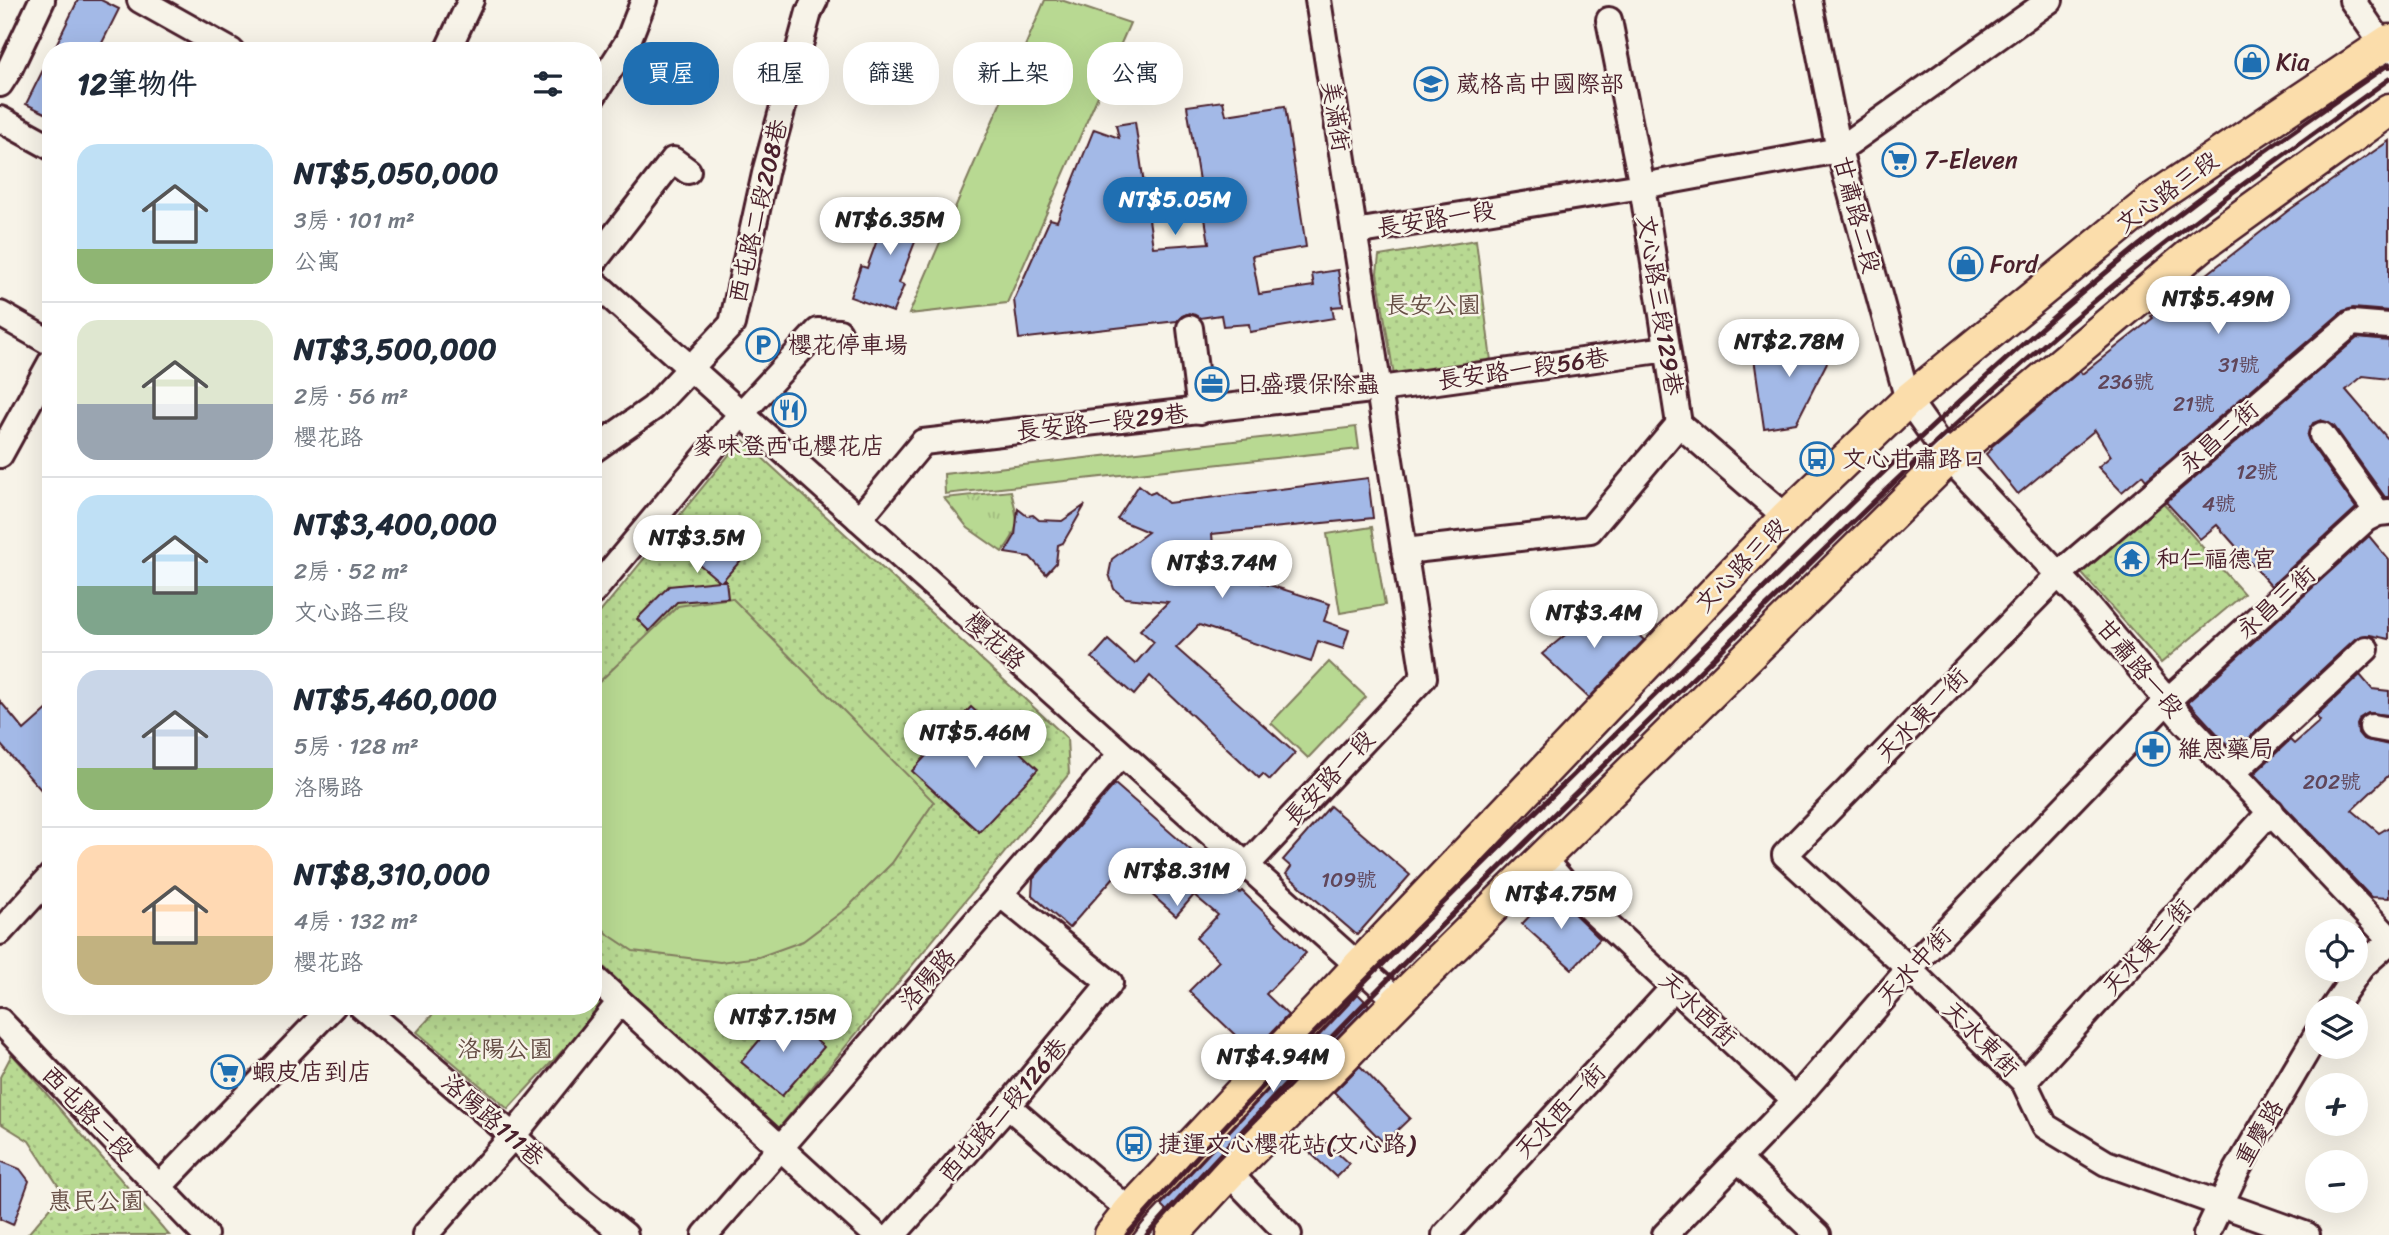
<!DOCTYPE html>
<html lang="zh-TW">
<head>
<meta charset="utf-8">
<style>
  :root { --surface:#fff; --page:#f6f6f7; --text:#1f2937; --muted:#747a83; --line:#e0e1e3; --accent:#1f6fb2 }
  body { margin:0; font-family:Sriracha,"LXGW WenKai TC",sans-serif; background:var(--page); color:var(--text); height:100vh; display:flex; flex-direction:column; font-size:26px; white-space:nowrap }
  * { box-sizing:border-box; margin:0 }
  p { font-size:23px; color:var(--muted) }
  .icon { flex:none; width:38px; height:38px; fill:none; stroke:currentColor; stroke-width:2; stroke-linecap:round; stroke-linejoin:round }
  .map { position:relative; flex:1; overflow:hidden }
  .sheet { position:absolute; left:42px; top:42px; width:560px; height:973px; display:flex; flex-direction:column; background:var(--surface); border-radius:28px; box-shadow:0 7px 28px #0002 }
  .sheet>* { flex:none }
  .top-card { position:absolute; left:623px; top:42px; width:665px; height:63px; display:flex; gap:14px }
  .controls { position:absolute; left:2305px; top:919px; display:grid; gap:14px }
  .controls a { display:grid; place-items:center; width:63px; height:63px; border-radius:50%; background:var(--surface); box-shadow:0 7px 28px #0002; font-size:35px }
  .price { position:absolute; translate:-50% -60px; padding:0 16px; border-radius:24px; background:#fff; color:#222; font-size:23px; line-height:46px; filter:drop-shadow(0 2px 4px #0008) }
  .price::after { content:''; position:absolute; left:50%; top:42px; width:21px; height:16px; margin-left:-10px; background:inherit; clip-path:polygon(0 0,100% 0,50% 100%) }
  .price.on { background:var(--accent); color:#fff }
  ul { padding:0; list-style:none }
  li { display:flex; align-items:center; gap:21px; height:175px; padding:0 35px }
  li+li { border-top:2px solid var(--line) }
  li span { display:grid; place-items:center; flex:none; width:196px; height:140px; border-radius:21px; color:#555 }
  li>.icon { margin-inline-start:auto }
  span .icon { width:84px; height:84px; fill:#fffc; stroke-width:1 }
  li b { font-size:30px }
  h2 { display:flex; justify-content:space-between; align-items:center; height:84px; padding:0 35px; font-size:30px }
  .chip { padding:0 24px; border-radius:28px; background:var(--surface); box-shadow:0 7px 28px #0002; font-size:24px; line-height:63px }
  .chip.on { background:var(--accent); color:#fff }
  .map>svg:first-child { display:block }
  .grass { fill:url(#grass-tufts); stroke:#817c5e; stroke-width:2 }
  .park { fill:url(#park-dots); stroke:#817c5e; stroke-width:2 }
  .garden { fill:#b8d992; stroke:#817c5e; stroke-width:2 }
  .building { fill:#a3b9e7; stroke:#4a1f2b; stroke-width:2 }
  .lines { fill:none; stroke-linecap:round; stroke-linejoin:round }
  .minor-casing { stroke:#4a1f2b; stroke-width:30 }
  .major-casing { stroke:#4a1f2b; stroke-width:37 }
  .minor { stroke:#f7f3e8; stroke-width:24 }
  .major { stroke:#fbddab; stroke-width:32 }
  .rail { stroke:#4a1f2b; stroke-width:5 }
  .labels { text-anchor:middle; dominant-baseline:central; stroke-width:5; stroke-linejoin:round; paint-order:stroke }
  .number-label { font-size:21px; fill:#60465a }
  .poi-label { font-size:24px; fill:#4a1f2b; stroke:#f7f3e8; text-anchor:start }
  .street-label { font-size:24px; fill:#4a1f2b; stroke:#f7f3e8 }
  .park-label { font-size:24px; fill:#664e45; stroke:#f7f3e8 }
</style>
</head>
<body>
<div class="map">
<svg width="2389" height="1235" viewBox="0 0 2389 1235">
  <defs>
    <pattern id="grass-tufts" width="24" height="20" patternUnits="userSpaceOnUse" patternTransform="scale(1.75)"><rect width="24" height="20" fill="#b8d992"/><path d="M3 7l-1-3M5 7V3M7 7l1-3M15 17l-1-3M17 17v-4M19 17l1-3" fill="none" stroke="#a0ba7e"/></pattern>
    <pattern id="park-dots" width="8" height="8" patternUnits="userSpaceOnUse" patternTransform="scale(1.75)"><rect width="8" height="8" fill="#b8d992"/><path d="M2 2h.1M6 6h.1" fill="none" stroke="#a0ba7e" stroke-width="1.8" stroke-linecap="round"/></pattern>
  </defs>
  <rect width="100%" height="100%" fill="#f7f3e8"/>
  <filter id="ink" filterUnits="userSpaceOnUse"><feTurbulence type="fractalNoise" baseFrequency=".0143" numOctaves="2"/><feDisplacementMap in="SourceGraphic" scale="14" xChannelSelector="R" yChannelSelector="G"/><feConvolveMatrix kernelMatrix="1 2 1 2 8 2 1 2 1" color-interpolation-filters="sRGB"/></filter>
  <g filter="url(#ink)">
    <path class="grass" d="M1011,491c7,29 11,37 -9,61l-34,-24 -24,-30z"/>
    <g class="park">
      <path d="M1476,240l16,129 -98,7 -17,-103 2,-17z"/>
      <path d="M742,439l325,299 2,36 -295,360 -181,-178v-335z"/>
      <path d="M2160,499l84,95 -83,69 -84,-95z"/>
      <path d="M593,996l11,10 -96,103 -91,-77 23,-26h153z"/>
      <path d="M12,1054l157,181h-142l36,-42 -34,-52 -29,-18v-46z"/>
    </g>
    <g class="garden">
      <path d="M1045,0h16l69,23 -123,280 -98,11z"/>
      <path d="M1356,427l3,22 -414,45 -1,-20z"/>
      <path d="M1372,527l13,78 -45,8 -13,-79z"/>
      <path d="M732,598l202,204 -42,61 -45,45 -44,33 -44,16 -39,5 -87,-11 -24,-16 -16,-16v-231l85,-82z"/>
      <path d="M1329,662l37,35 -58,61 -37,-35z"/>
    </g>
    <g class="building">
      <path d="M78,0h23l18,9 -21,42h-45z"/>
      <path d="M51,54v62l-25,-12z"/>
      <path d="M1223,101l3,14 59,-9 21,141 -54,9 7,38 55,-8 -2,-12 26,-4 5,36 -11,1 2,11 -84,14 -1,-8 -26,2 -2,-11 -21,3 -11,-5 -7,3 -5,5 -158,18 -5,-39 36,-81 7,2 37,-92 25,9 -3,-13 19,-3 18,125 56,-4 -22,-137z"/>
      <path d="M2389,141v170l-36,-3 -10,3 -197,169 -4,-5 -20,17 -24,-25 13,-11 -16,-26 -77,64 -32,-40 6,-5 -1,-2 89,-76 2,3 71,-56 -2,-2 34,-30 3,3 101,-79z"/>
      <path d="M892,198l35,13 -28,72 5,2 -11,27 -43,-15 11,-31 6,2z"/>
      <path d="M2357,338l32,3v38l-26,-3 -17,14 43,50v57h-4l-51,-71 -13,-6 -8,3 -6,13 3,7 46,65 -85,78 -54,-61 -17,14 -34,-37z"/>
      <path d="M1839,339l-43,84 -32,5 -11,-77z"/>
      <path d="M1368,478l5,40 -161,16 3,34 115,36 -6,17 25,9 -6,19 -25,-8 -7,21 -112,-37 -23,23 119,105 -25,27 -7,-6 -4,4 -109,-102 -16,19 -42,-37 16,-18 27,24 19,-22 -14,-12 28,-28 -43,-4 -11,-9 -5,-15 3,-15 36,-27 -31,-13 22,-34 11,9 5,-2 13,11z"/>
      <path d="M1085,505l-22,38 -5,2 -2,18 -10,11 -16,-17 -25,-4 10,-17 3,-27 9,7 6,-1 6,5 23,1z"/>
      <path d="M703,523l40,35 -21,23h4l2,17 -51,4 -28,29 -12,-12 32,-33 50,-5 -39,-33z"/>
      <path d="M2369,536l20,24v79l-19,-4 -14,3 -122,114 -46,-50z"/>
      <path d="M1604,603l40,37 -55,58 -47,-44z"/>
      <path d="M2360,675l12,14 17,2v24l-21,-2 -8,5 -3,7 1,8 5,6 26,6v30l-37,35 27,23 10,-6v71l-18,-1 -117,-123 36,-34 4,4 26,-23 -4,-5z"/>
      <path d="M0,701l24,29 27,-24v95l-51,-57z"/>
      <path d="M971,707l67,62 -59,63 -67,-61z"/>
      <path d="M1115,784l125,109 2,-2 64,62 -40,41 22,21 -35,37 -64,-61 30,-30 -23,-23 22,-23 -24,-20 -18,21 -54,-48 -53,60 -37,-33 1,-16z"/>
      <path d="M1330,806l80,69 -53,60 -71,-61 5,-7 -8,-7z"/>
      <path d="M1550,894l6,5 1,-2 43,42 -28,30 -50,-45z"/>
      <path d="M1358,994l11,11 -153,155 -48,52 -7,-7z"/>
      <path d="M783,1012l41,35 -42,49 -41,-34z"/>
      <path d="M1360,1066l50,52 -26,25 -50,-51z"/>
      <path d="M1319,1136l30,28 -13,13 -30,-28z"/>
      <path d="M0,1161l20,8 9,12 -16,44 -13,-6z"/>
    </g>
    <g class="lines">
      <defs>
        <g id="minor">
          <path d="M140,0l91,51"/>
          <path d="M1809,0l30,150 69,250 41,58 139,148 96,115 205,217"/>
          <path d="M2352,0l37,54"/>
          <path d="M1609,20l33,166 37,238"/>
          <path d="M447,51l24,-51"/>
          <path d="M0,84l9,-14 33,-70"/>
          <path d="M593,96l35,-55 16,-41"/>
          <path d="M0,119l51,28"/>
          <path d="M1355,232l287,-46 197,-36 211,-150"/>
          <path d="M593,263l80,-103 15,11"/>
          <path d="M593,281l805,720"/>
          <path d="M0,314l51,29"/>
          <path d="M1190,328l10,83"/>
          <path d="M1679,424l107,93"/>
          <path d="M2322,435l56,78"/>
          <path d="M593,450l60,-42 79,-84 34,-155 43,-157 6,-12"/>
          <path d="M0,455l51,-93"/>
          <path d="M859,519l64,-77 457,-53 287,-40"/>
          <path d="M1405,551l185,-21 89,-106"/>
          <path d="M593,592l148,-178 77,-83 21,1"/>
          <path d="M2372,727l17,3"/>
          <path d="M2234,772l132,-123"/>
          <path d="M1542,858l34,38 219,204"/>
          <path d="M1246,866l178,-189 -106,-677"/>
          <path d="M0,932l51,-56"/>
          <path d="M593,977l283,258"/>
          <path d="M361,1006l152,130 66,62 46,37"/>
          <path d="M2333,1008l29,-42 27,-24"/>
          <path d="M0,1021l205,214"/>
          <path d="M2024,1082l247,-271"/>
          <path d="M1008,1106l122,105"/>
          <path d="M1739,1160l79,75"/>
          <path d="M1229,1173l60,62"/>
          <path d="M159,1187l174,-181"/>
          <path d="M425,1235l88,-99 107,-134"/>
          <path d="M705,1235l416,-481"/>
          <path d="M893,1235l115,-129 102,-123 -110,-89"/>
          <path d="M1445,1235l230,-249"/>
          <path d="M1665,1235l130,-135 114,-131 258,-268 199,-182 12,-6 11,-1"/>
          <path d="M2206,1235l31,-65 80,-136"/>
          <path d="M2307,1235l-201,-72 -61,-37 -21,-44 -115,-113 -124,-114 273,-280 294,-252 37,3"/>
        </g>
        <g id="major">
          <path d="M1111,1235l19,-24 228,-244 428,-450 122,-117 248,-203 233,-156"/>
          <path d="M1172,1235l57,-62 169,-172 551,-543 253,-213 187,-135"/>
        </g>
      </defs>
      <use href="#minor" class="minor-casing"/>
      <use href="#major" class="major-casing"/>
      <use href="#minor" class="minor"/>
      <use href="#major" class="major"/>
      <g class="rail">
        <path d="M1127,1235c152,-174 319,-335 484,-497 161,-157 319,-318 492,-463 91,-77 189,-143 286,-211"/>
        <path d="M1147,1235c157,-176 326,-342 495,-507 155,-151 307,-306 473,-444 88,-73 181,-138 274,-205"/>
      </g>
    </g>
  </g>
  <defs>
    <symbol id="shop-ring" viewBox="-11 -11 22 22"><circle r="9.5" fill="#f7f3e8" stroke="#1f6fb2" stroke-width="1.5"/><path d="M-5-2.5h2.3a2.7 3.5 0 0 1 5.4 0H5L5.5 6h-11ZM-1.5-2.5h3a1.5 2.3 0 0 0-3 0Z" fill="#1f6fb2"/></symbol>
    <symbol id="school-ring" viewBox="-11 -11 22 22"><circle r="9.5" fill="#f7f3e8" stroke="#1f6fb2" stroke-width="1.5"/><path d="M0-5L7-2L0 1L-7-2ZM-4 1L0 2.5L4 1V4Q0 6-4 4Z" fill="#1f6fb2"/></symbol>
    <symbol id="supermarket-ring" viewBox="-11 -11 22 22"><circle r="9.5" fill="#f7f3e8" stroke="#1f6fb2" stroke-width="1.5"/><path d="M-6-5.5h2.5l.6 2H6L4.5 2H-2.5L-4.4-4H-6ZM-1.5 3.2a1.3 1.3 0 1 0 .1 0ZM3 3.2a1.3 1.3 0 1 0 .1 0Z" fill="#1f6fb2"/></symbol>
    <symbol id="parking-ring" viewBox="-11 -11 22 22"><circle r="9.5" fill="#f7f3e8" stroke="#1f6fb2" stroke-width="1.5"/><path d="M-3.5-5.5H1a3.5 3.5 0 0 1 0 7H-1V5.5H-3.5ZM-1-3.4V-.6H.8a1.4 1.4 0 0 0 0-2.8Z" fill="#1f6fb2"/></symbol>
    <symbol id="office-ring" viewBox="-11 -11 22 22"><circle r="9.5" fill="#f7f3e8" stroke="#1f6fb2" stroke-width="1.5"/><path d="M-6-3h4V-5.5h4V-3h4V5H-6ZM-1-4.5V-3h2v-1.5ZM-6 0V1H6V0Z" fill="#1f6fb2"/></symbol>
    <symbol id="restaurant-ring" viewBox="-11 -11 22 22"><circle r="9.5" fill="#f7f3e8" stroke="#1f6fb2" stroke-width="1.5"/><path d="M-5-6h1v4h1v-4h1v4h1v-4h1v5L-1.5 .5V6h-2V.5L-5-1ZM5-6V6H3V1.5H1.5Q1.5-4 5-6Z" fill="#1f6fb2"/></symbol>
    <symbol id="bus-ring" viewBox="-11 -11 22 22"><circle r="9.5" fill="#f7f3e8" stroke="#1f6fb2" stroke-width="1.5"/><path d="M-5-6H5V4H4V6H2V4H-2V6H-4V4H-5ZM-3.5-4V0h7V-4ZM-3.5 1.2v1.5H-2V1.2ZM2 1.2v1.5H3.5V1.2Z" fill="#1f6fb2"/></symbol>
    <symbol id="temple-ring" viewBox="-11 -11 22 22"><circle r="9.5" fill="#f7f3e8" stroke="#1f6fb2" stroke-width="1.5"/><path d="M0-6L5-2H3V0L6.5 2.5H4V6H1.5V3h-3V6H-4V2.5H-6.5L-3 0V-2H-5Z" fill="#1f6fb2"/></symbol>
    <symbol id="pharmacy-ring" viewBox="-11 -11 22 22"><circle r="9.5" fill="#f7f3e8" stroke="#1f6fb2" stroke-width="1.5"/><path d="M-2-6h4v4h4v4h-4v4h-4v-4h-4v-4h4Z" fill="#1f6fb2"/></symbol>
  </defs>
  <g fill-rule="evenodd">
    <use href="#shop-ring" x="2233" y="43" width="38" height="38"/>
    <use href="#school-ring" x="1412" y="65" width="38" height="38"/>
    <use href="#supermarket-ring" x="1880" y="141" width="38" height="38"/>
    <use href="#shop-ring" x="1947" y="245" width="38" height="38"/>
    <use href="#parking-ring" x="744" y="326" width="38" height="38"/>
    <use href="#office-ring" x="1193" y="365" width="38" height="38"/>
    <use href="#restaurant-ring" x="770" y="391" width="38" height="38"/>
    <use href="#bus-ring" x="1798" y="440" width="38" height="38"/>
    <use href="#temple-ring" x="2113" y="540" width="38" height="38"/>
    <use href="#pharmacy-ring" x="2134" y="730" width="38" height="38"/>
    <use href="#supermarket-ring" x="209" y="1053" width="38" height="38"/>
    <use href="#bus-ring" x="1115" y="1125" width="38" height="38"/>
  </g>
  <g class="labels">
    <g class="number-label">
      <text x="2239" y="365">31號</text>
      <text x="2126" y="382">236號</text>
      <text x="2194" y="404">21號</text>
      <text x="2257" y="472">12號</text>
      <text x="2219" y="504">4號</text>
      <text x="2332" y="782">202號</text>
      <text x="1349" y="880">109號</text>
    </g>
    <g class="poi-label">
      <text x="2276" y="62">Kia</text>
      <text x="1456" y="84">葳格高中國際部</text>
      <text x="1924" y="160">7-Eleven</text>
      <text x="1990" y="264">Ford</text>
      <text x="788" y="345">櫻花停車場</text>
      <text x="1236" y="384">日盛環保除蟲</text>
      <text x="789" y="446" text-anchor="middle">麥味登西屯櫻花店</text>
      <text x="1842" y="459">文心甘肅路口</text>
      <text x="2156" y="559">和仁福德宮</text>
      <text x="2178" y="749">維恩藥局</text>
      <text x="252" y="1072">蝦皮店到店</text>
      <text x="1158" y="1144">捷運文心櫻花站(文心路)</text>
    </g>
    <g class="street-label">
      <text transform="translate(1336 116) rotate(81)">美滿街</text>
      <text transform="translate(2167 192) rotate(-36)">文心路三段</text>
      <text transform="translate(758 211) rotate(-77)">西屯路二段208巷</text>
      <text transform="translate(1857 215) rotate(75)">甘肅路二段</text>
      <text transform="translate(1436 219) rotate(-9)">長安路一段</text>
      <text transform="translate(1660 305) rotate(81)">文心路三段129巷</text>
      <text transform="translate(1523 369) rotate(-8)">長安路一段56巷</text>
      <text transform="translate(1102 422) rotate(-6)">長安路一段29巷</text>
      <text transform="translate(2219 437) rotate(-41)">永昌二街</text>
      <text transform="translate(1741 565) rotate(-46)">文心路三段</text>
      <text transform="translate(2276 602) rotate(-42)">永昌三街</text>
      <text transform="translate(995 641) rotate(42)">櫻花路</text>
      <text transform="translate(2140 668) rotate(50)">甘肅路一段</text>
      <text transform="translate(1922 715) rotate(-46)">天水東一街</text>
      <text transform="translate(1329 778) rotate(-47)">長安路一段</text>
      <text transform="translate(2147 947) rotate(-48)">天水東二街</text>
      <text transform="translate(1914 966) rotate(-47)">天水中街</text>
      <text transform="translate(927 979) rotate(-49)">洛陽路</text>
      <text transform="translate(1698 1009) rotate(43)">天水西街</text>
      <text transform="translate(1981 1039) rotate(45)">天水東街</text>
      <text transform="translate(1003 1110) rotate(-49)">西屯路二段126巷</text>
      <text transform="translate(1560 1111) rotate(-47)">天水西一街</text>
      <text transform="translate(88 1113) rotate(46)">西屯路二段</text>
      <text transform="translate(493 1120) rotate(41)">洛陽路111巷</text>
      <text transform="translate(2259 1133) rotate(-60)">重慶路</text>
    </g>
    <g class="park-label">
      <text x="1433" y="305">長安公園</text>
      <text x="505" y="1049">洛陽公園</text>
      <text x="96" y="1201">惠民公園</text>
    </g>
  </g>
</svg>
<div class="controls">
<a><svg class="icon" aria-label="locate" viewBox="0 0 24 24"><circle cx="12" cy="12" r="6"/><path d="M12 2v4M12 18v4M2 12h4M18 12h4"/></svg></a>
<a><svg class="icon" aria-label="layers" viewBox="0 0 24 24"><path d="M12 4l9 5-9 5-9-5zM3 14l9 5 9-5"/></svg></a>
<a>+</a>
<a>−</a>
</div>
<b class="price on" style="left:1175px;top:237px">NT$5.05M</b>
<b class="price" style="left:890px;top:257px">NT$6.35M</b>
<b class="price" style="left:2218px;top:336px">NT$5.49M</b>
<b class="price" style="left:1789px;top:379px">NT$2.78M</b>
<b class="price" style="left:697px;top:575px">NT$3.5M</b>
<b class="price" style="left:1222px;top:600px">NT$3.74M</b>
<b class="price" style="left:1594px;top:650px">NT$3.4M</b>
<b class="price" style="left:975px;top:770px">NT$5.46M</b>
<b class="price" style="left:1177px;top:908px">NT$8.31M</b>
<b class="price" style="left:1561px;top:931px">NT$4.75M</b>
<b class="price" style="left:783px;top:1054px">NT$7.15M</b>
<b class="price" style="left:1273px;top:1094px">NT$4.94M</b>
<div class="top-card">
<a class="chip on">買屋</a>
<a class="chip">租屋</a>
<a class="chip">篩選</a>
<a class="chip">新上架</a>
<a class="chip">公寓</a>
</div>
<section class="sheet">
<h2>12筆物件<svg class="icon" aria-label="filters" viewBox="0 0 24 24"><path d="M4 7h16M4 17h16"/><circle cx="9" cy="7" r="2"/><circle cx="15" cy="17" r="2"/></svg></h2>
<ul>
<li><span style="background:linear-gradient(#bfe0f5 75%,#8fb573 0)"><svg class="icon" aria-label="home" viewBox="0 0 24 24"><path d="M3 11l9-7 9 7M6 9v11h12V9"/></svg></span><div><b>NT$5,050,000</b><p>3房 · 101 m²</p><p>公寓</p></div></li>
<li><span style="background:linear-gradient(#dfe7d0 60%,#9aa5b1 0)"><svg class="icon" aria-label="home" viewBox="0 0 24 24"><path d="M3 11l9-7 9 7M6 9v11h12V9"/></svg></span><div><b>NT$3,500,000</b><p>2房 · 56 m²</p><p>櫻花路</p></div></li>
<li><span style="background:linear-gradient(#bfe0f5 65%,#7fa58c 0)"><svg class="icon" aria-label="home" viewBox="0 0 24 24"><path d="M3 11l9-7 9 7M6 9v11h12V9"/></svg></span><div><b>NT$3,400,000</b><p>2房 · 52 m²</p><p>文心路三段</p></div></li>
<li><span style="background:linear-gradient(#c9d6e8 70%,#8fb573 0)"><svg class="icon" aria-label="home" viewBox="0 0 24 24"><path d="M3 11l9-7 9 7M6 9v11h12V9"/></svg></span><div><b>NT$5,460,000</b><p>5房 · 128 m²</p><p>洛陽路</p></div></li>
<li><span style="background:linear-gradient(#ffd9b3 65%,#c2b280 0)"><svg class="icon" aria-label="home" viewBox="0 0 24 24"><path d="M3 11l9-7 9 7M6 9v11h12V9"/></svg></span><div><b>NT$8,310,000</b><p>4房 · 132 m²</p><p>櫻花路</p></div></li>
</ul>
</section>
</div>
</body>
</html>
